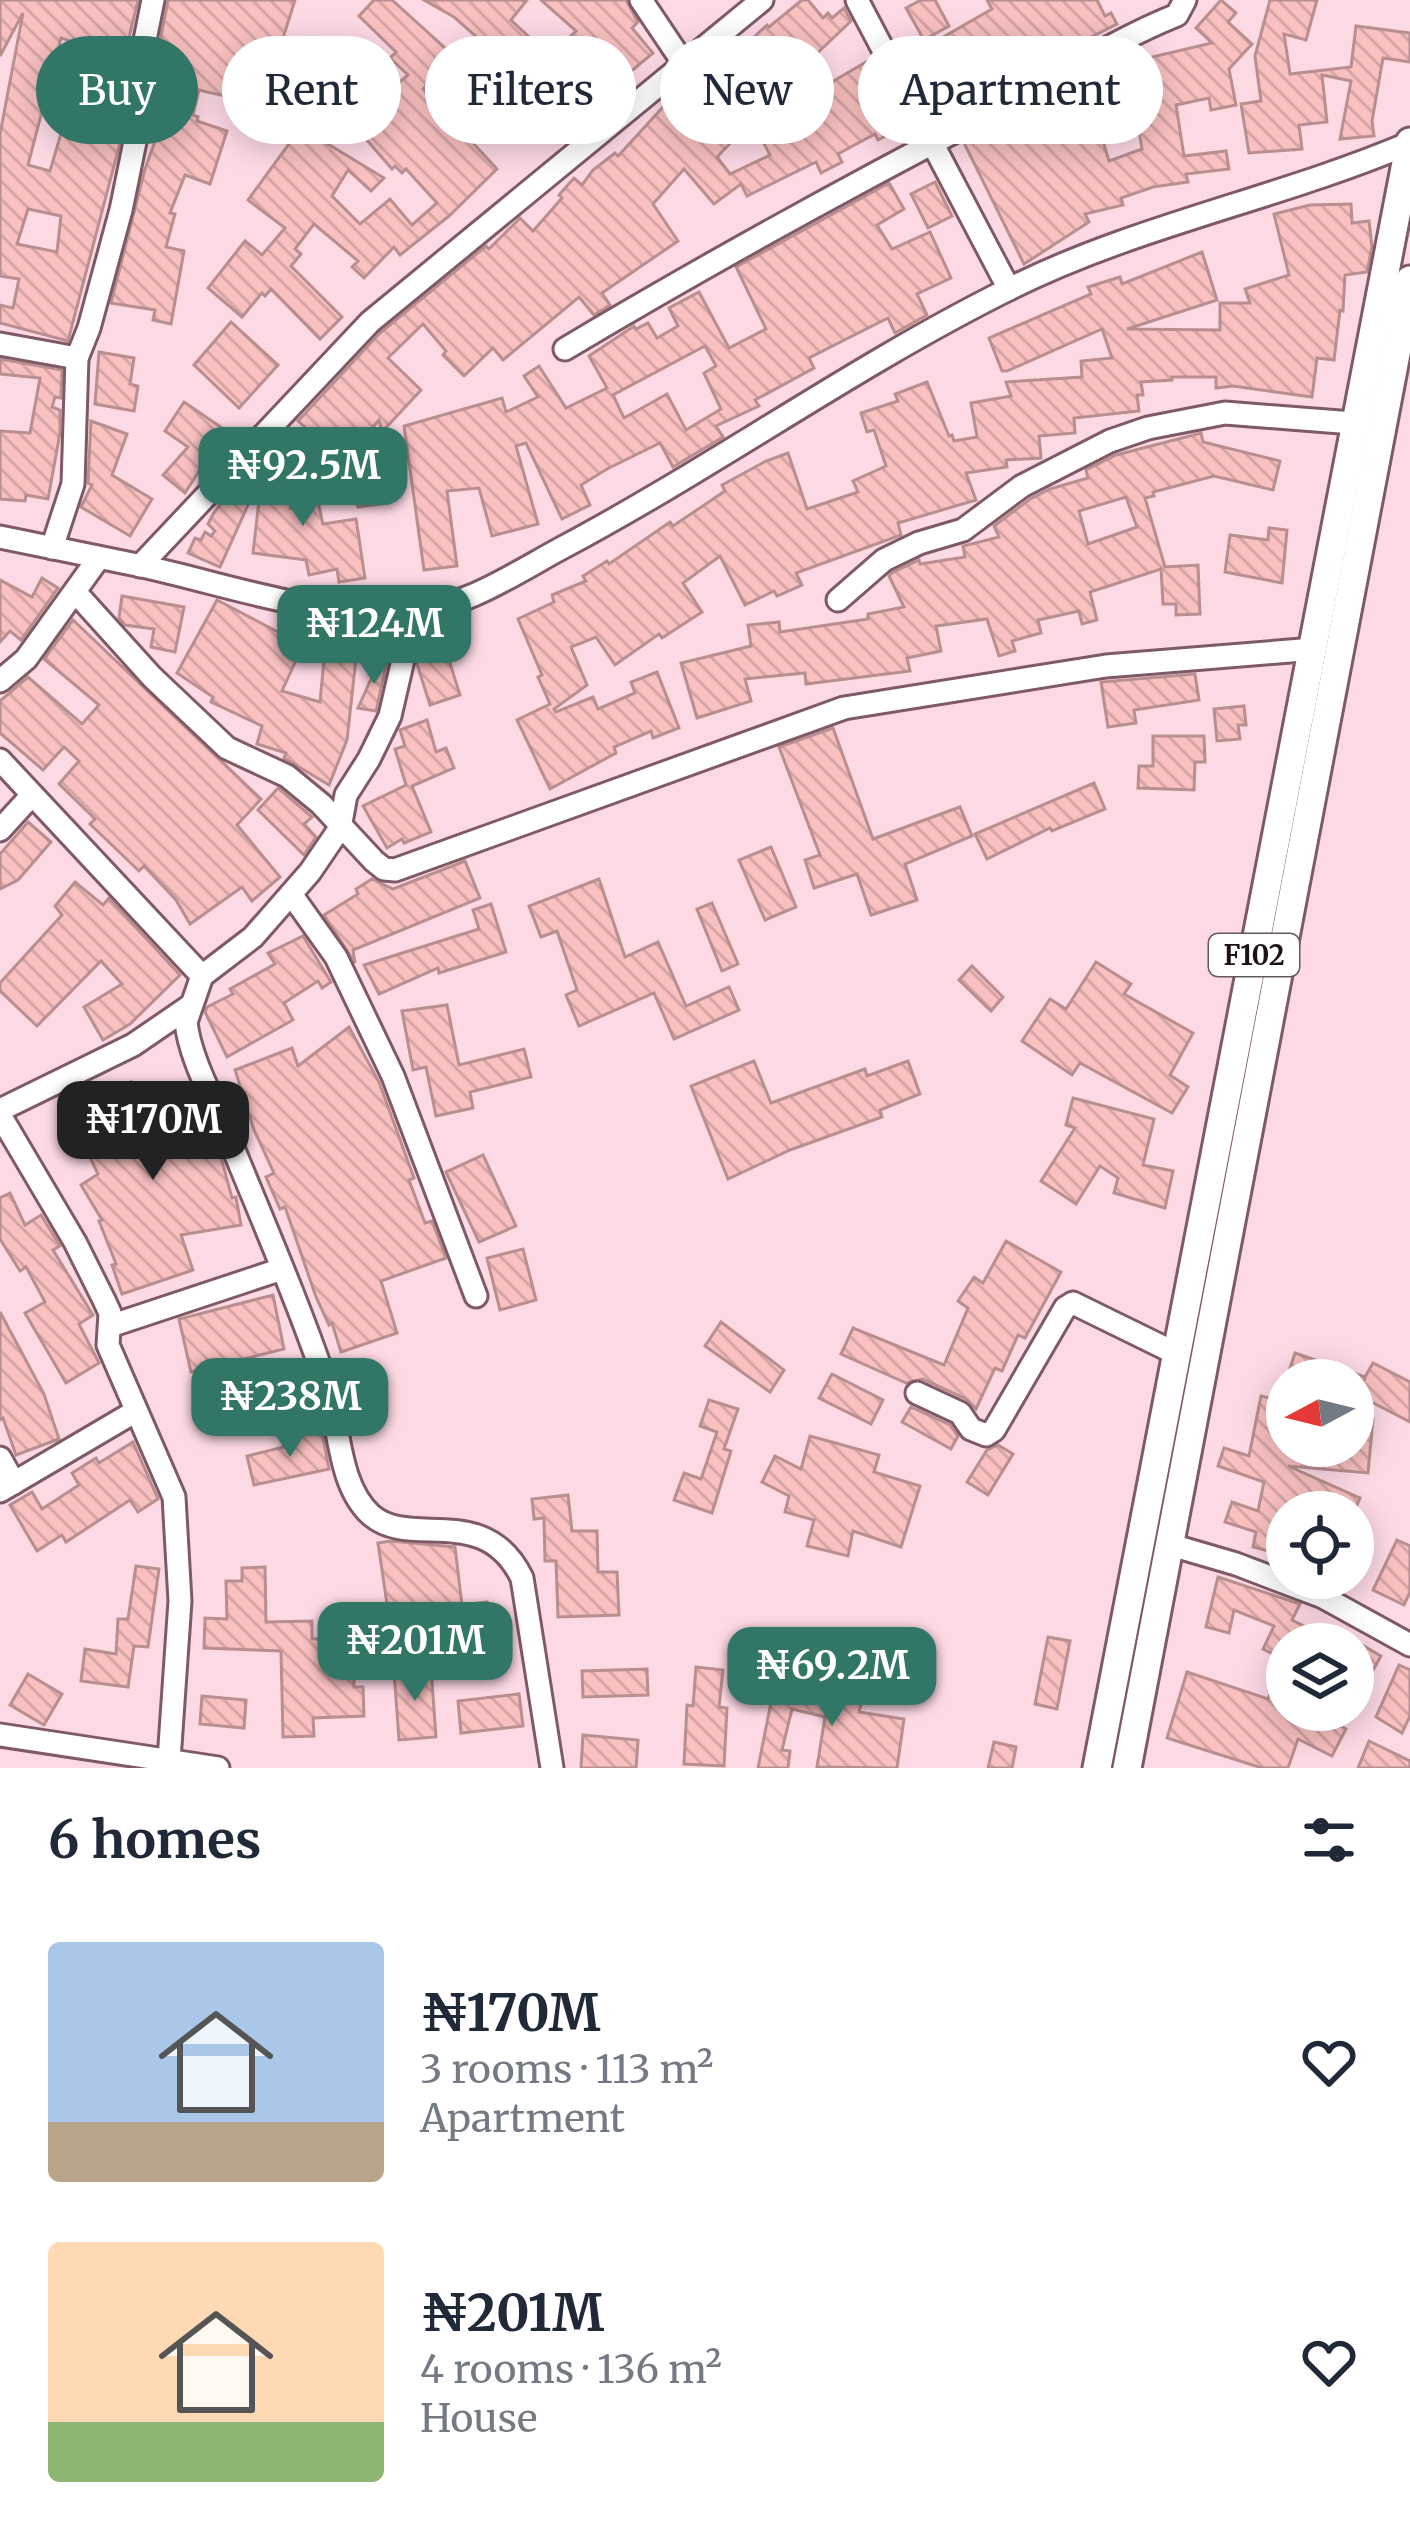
<!DOCTYPE html>
<html lang="en">
<head>
<meta charset="utf-8">
<style>
  :root { --surface:#fff; --page:#f2f2f3; --text:#1f2937; --muted:#747a83; --accent:#327668 }
  body { margin:0; font-family:Merriweather,serif; background:var(--page); color:var(--text); height:100vh; display:flex; flex-direction:column; font-size:45px; white-space:nowrap }
  * { box-sizing:border-box; margin:0 }
  p { font-size:39px; color:var(--muted) }
  .icon { flex:none; width:66px; height:66px; fill:none; stroke:currentColor; stroke-width:2; stroke-linecap:round; stroke-linejoin:round }
  .map { position:relative; height:1768px; overflow:hidden }
  .sheet { display:flex; flex-direction:column; background:var(--surface); flex:1 }
  .sheet>* { flex:none }
  .banner { position:absolute; left:36px; top:36px; width:1338px; height:108px; display:flex; gap:24px }
  .needle { width:78px; rotate:263deg }
  .buttons { position:absolute; left:1266px; top:1359px; display:grid; gap:24px }
  .buttons a { display:grid; place-items:center; width:108px; height:108px; border-radius:50%; background:var(--surface); box-shadow:0 6px 30px #0003; font-size:60px }
  .price { position:absolute; translate:-50% -102px; padding:0 27px; border-radius:24px; background:var(--accent); color:#fff; font-size:39px; line-height:78px; filter:drop-shadow(0 3px 6px #0008) }
  .price::after { content:''; position:absolute; left:50%; top:72px; width:36px; height:27px; margin-left:-18px; background:inherit; clip-path:polygon(0 0,100% 0,50% 100%) }
  .price.selected { background:#222; color:#fff }
  ul { padding:0; list-style:none }
  li { display:flex; align-items:center; gap:36px; height:300px; padding:0 48px }
  li span { display:grid; place-items:center; flex:none; width:336px; height:240px; border-radius:12px; color:#555 }
  li>.icon { margin-inline-start:auto }
  span .icon { width:144px; height:144px; fill:#fffc; stroke-width:1 }
  li b { font-size:51px }
  h2 { display:flex; justify-content:space-between; align-items:center; height:144px; padding:0 48px; font-size:51px }
  .chip { padding:0 42px; border-radius:54px; background:var(--surface); box-shadow:0 6px 30px #0003; font-size:42px; line-height:108px }
  .chip.selected { background:var(--accent); color:#fff }
  .map>svg:first-child { display:block }
  .building { fill:url(#building-back-hatch); stroke:#b98e8f; stroke-width:3; fill-rule:evenodd }
  .lines { fill:none; stroke-linecap:round; stroke-linejoin:round }
  .minor-casing { stroke:#7f5a66; stroke-width:27 }
  .major-casing { stroke:#7f5a66; stroke-width:33 }
  .minor { stroke:#fff; stroke-width:21 }
  .major { stroke:#fff; stroke-width:27 }
  .labels { text-anchor:middle; dominant-baseline:central; stroke-width:9; stroke-linejoin:round; paint-order:stroke }
  .shield { fill:#fff; stroke:#63585c; stroke-width:3 }
  .shield-label { font-size:27px; font-weight:bold; fill:#201116 }
</style>
</head>
<body>
<div class="map">
<svg width="1410" height="1768" viewBox="0 0 1410 1768">
  <defs>
    <pattern id="building-back-hatch" width="6" height="6" patternUnits="userSpaceOnUse" patternTransform="scale(3)"><rect width="6" height="6" fill="#f9c0c0"/><path d="M-1 5l2 2M0 0l6 6M5-1l2 2" fill="none" stroke="#d5a4a4"/></pattern>
  </defs>
  <rect width="100%" height="100%" fill="#fdd9e4"/>
  <g class="building">
    <path d="M0,0h138l-18,75 -22,-5 5,-20 -42,-12 -33,127 22,6 22,-75 39,11 4,-11 16,5 -63,240 -68,-18v-18l13,3 6,-29 -19,-3v-142l23,-121 -23,43zM28,209l33,7 -4,36 -40,-8z"/>
    <path d="M168,0h127l-18,57 6,3 -10,22 -29,-12 -6,29 -39,-9 -6,25 5,2 -1,4 30,10 -17,53 -25,-9 -15,38 5,1 -9,33 18,4 -13,73 -18,-4 2,-10 -44,-7 34,-134 27,-75 -11,-2 -8,-14z"/>
    <path d="M374,0h18l62,56 -31,33 74,80 -48,47 -49,39 -6,-8 -30,31 -12,-11 6,-6 -44,-37 -19,25 6,5 -10,12 51,51 -22,22 -49,-50 -6,7 -3,-3 -20,24 -34,-29 37,-47 17,14 23,-27 -37,-28 57,-78 21,14 -3,5 61,37 -13,13 -23,-21 -16,26 28,28 30,-25 22,26 25,-22 -31,-34 -4,4 -7,-7 -3,3 -40,-46 56,-48 -18,-17 6,-6 -37,-36z"/>
    <path d="M424,0h103l-16,20 30,28 -33,35 -21,-20 9,-9 -42,-37z"/>
    <path d="M541,0h85l12,22 -6,6 21,25 -54,45 -7,-7 -19,19 -26,-29 30,-25 -13,-14 12,-11z"/>
    <path d="M802,0h6l15,18 5,-5 4,5 12,-10 7,13 -106,101 2,4 -30,31 13,17 40,-19 -18,-34 61,-33 2,4 56,-33 35,66 -28,15 -3,-6 -37,20 4,8 -21,11 -5,-11 -69,34 -6,-12 -27,20 -30,-35 -31,35 25,37 -76,52 8,12 -16,10 -15,-18 -76,63 -10,-12 -29,28 -21,-21 3,-4 -23,-27 -35,34 33,32 -39,42 -3,-12 -11,13 -4,-4 -41,45 -9,-7 -4,5 -20,-18 18,-24 -10,-9 82,-88 106,-87 3,3 31,-31 13,13 29,-33 -3,-3 15,-17 8,7 11,-15 22,-17 3,3 67,-73 46,-38 7,7 29,-27 2,2z"/>
    <path d="M921,0h14l14,26 -25,14 -18,-32z"/>
    <path d="M987,0h110l8,16 6,-3 6,11 -54,27 -5,-9 -79,49 -34,-55 47,-27z"/>
    <path d="M1221,0l15,13 -8,9 24,22 -23,25 7,36 -25,5 -2,-12 -33,7 8,51 42,-5 3,18 -43,5 2,8 -35,5 -32,11 2,7 -38,9 4,8 -65,42 -60,-121 59,-31 15,28 21,-11 -9,-31 31,-18 47,-12 -1,-5 85,-20 -16,-15zM1137,120l5,29 -33,12 -9,-30z"/>
    <path d="M1270,0h47l-11,40 -22,-6 6,40 61,-7 5,-41 54,7v29l-27,-4 -11,63 2,15 -34,3 11,-58 -29,-6 5,47 -28,3 3,24 -53,4 -8,-49 20,-3 -6,-45z"/>
    <path d="M921,46l29,55 -13,6 -29,-54z"/>
    <path d="M520,88l30,34 -17,16 -31,-34z"/>
    <path d="M935,182l17,34 -24,12 -17,-34z"/>
    <path d="M889,183l15,26 -27,16 15,24 38,-17 21,46 -34,16 10,21 -32,18 -7,-15 -79,40 5,10 -59,32 4,6 -43,20 7,11 -50,30 -13,-24 -53,26 -26,16 9,20 -28,14 -36,-76 -10,3 22,78 -46,12 -13,-48 -32,3 10,75 -33,4 -20,-144 98,-28 4,14 32,-15 -14,-21 15,-10 27,42 41,-20 -18,-32 45,-30 2,3 12,-6 9,15 21,-12 -9,-18 30,-16 30,56 37,-19 -30,-62zM705,346l11,20 -12,7 17,36 -35,21 -19,-36 -43,24 -11,-23z"/>
    <path d="M1351,204l1,19 17,-2 3,26 -5,25 -22,3 -2,36 -3,-1 -6,50 -17,-2 -5,39 -79,-11 -17,2v-11h-44v3l-31,2 2,13h-6l2,16 -65,7 1,15 -36,3 2,22 -35,2 1,7 -41,6 10,27 -78,23 3,12 -105,38 6,12 -25,11 -3,-5 -29,14 -25,-49 -37,27 19,29 -40,26 -3,-4 -44,31 -19,-28 -25,10 16,38 -33,24 2,3 37,-15 5,12 37,-16 -4,-11 26,-10 22,56 -26,10 -2,-7 -37,16 2,6 -66,36 -33,-69 33,-16 -12,-27 4,-2 -24,-56 36,-17 -2,-7 34,-14 -3,-5 24,-15 2,3 61,-42 3,4 52,-35 -3,-6 44,-24 22,-8 19,56 51,-17 -5,-11 33,-15 -12,-36 -7,2 -6,-19 37,-12 -3,-7 32,-12 22,54 3,-1 2,6 23,-4 -6,-34 40,-7 -5,-14 76,-5 -1,-16 31,-3 -10,-29 -95,42h-5l-13,-33 102,-44 -3,-7 32,-10 2,7 80,-32 15,48 -90,29 93,1v-27h30l-5,-14 44,-14 -15,-61 36,-9z"/>
    <path d="M231,322l47,43 -39,43 -45,-43z"/>
    <path d="M99,352l35,6 -4,26 8,2 -4,25 -39,-7z"/>
    <path d="M0,359l62,11 -1,28 -6,-1 -3,10 8,3v23l-12,66 -22,-4 -1,6 -25,-2v-68l30,2 10,-55 -40,-4z"/>
    <path d="M184,402l41,28 -40,63 -22,-18 25,-28 -23,-16z"/>
    <path d="M91,421l36,13 -15,41 40,24 -22,37 -49,-29 11,-22 -4,-2z"/>
    <path d="M1201,433l2,9 77,19 -7,29 -59,-14 -61,16 1,4 -9,2 20,69 33,-2 2,49 -24,1v-11h-13l-2,-35 -71,23 7,28 -15,4 -3,-13 -41,9 3,13 -29,8 3,10 -16,5 -12,-37 -51,7 5,25 -34,7 3,13 -104,13 -1,-11 -60,6 6,22 -54,17 -16,-55 70,-17 -3,-21 31,-3 1,10 88,-13v-5l36,-7 -15,-31 3,-3 27,-13 1,4 45,-7 -2,-11 36,-9 -5,-11 36,-27 20,-10 38,-11 -2,-8 30,-15zM1126,497l11,30 -49,17 -9,-33z"/>
    <path d="M264,456l40,27 -13,25 27,-6 5,22 33,-5 9,59 -26,4 -2,-13 -28,6 -3,-15 -53,-7z"/>
    <path d="M384,459l5,44 -31,4 -6,-44z"/>
    <path d="M253,469l9,5 -42,93 -32,-14 7,-15 6,2 4,-8 6,4 4,-5 -7,-7 5,-10 17,-22 8,4z"/>
    <path d="M1269,528l18,2 -5,53 -57,-11 5,-37 38,5z"/>
    <path d="M42,578l16,10 -37,52 -11,-9 -10,11v-62l32,17z"/>
    <path d="M122,596l62,11 -9,45 -24,-5 3,-18 -29,-4 -6,-7z"/>
    <path d="M217,600l67,35 3,-7 37,15 -2,16 -24,-3 -16,35 38,11 5,-53 32,1 -10,90 -18,45 -45,-27 2,-5 -29,-9 5,-18 -51,-24 2,-5 -36,-24z"/>
    <path d="M73,620l188,179 -24,26 43,52 -28,24 -10,-14 -52,37 -14,-24 -32,-34 -5,5 -49,-47 5,-5 -36,-35 20,-23 -15,-14 -21,23 -43,-37v-32l28,-24 54,47 17,-19 -55,-46z"/>
    <path d="M444,644l16,51 -30,10 -13,-41 3,-13z"/>
    <path d="M381,657h7l-12,54 -18,-3z"/>
    <path d="M1195,674l4,26 -65,10 2,13 -28,4 -7,-45z"/>
    <path d="M1244,706l2,19h-8l2,14 -23,2 -3,-32z"/>
    <path d="M427,720l9,32 10,-4 8,20 -42,18 19,46 -27,11 -2,-4 -15,9 -24,-42 43,-21 -11,-36 10,-3 -5,-16z"/>
    <path d="M833,728l40,111 87,-32 12,29 -67,28 12,36 -46,15 -14,-41 -43,14 -9,-28 15,-5 -41,-108z"/>
    <path d="M1153,736h51l1,26h-10l-1,28 -56,-2 1,-22h14z"/>
    <path d="M1094,783l11,26 -53,22 -2,-3 -63,31 -12,-25z"/>
    <path d="M278,788l34,29 -8,7 12,13 -12,18 -46,-45z"/>
    <path d="M28,822l23,20 -33,38 -18,9v-35z"/>
    <path d="M771,847l25,60 -31,13 -26,-60z"/>
    <path d="M465,861l15,37 -127,52 2,13 -31,-48 34,-21 -2,-5 16,-10 21,10z"/>
    <path d="M599,879l26,78 33,-15 28,64 43,-19 10,23 -65,29 -20,-46 -75,33 -13,-31 11,-5 -20,-59 -16,6 -12,-31z"/>
    <path d="M75,882l28,23 6,-7 71,77 -50,49 -27,16 -19,-33 38,-23 -21,-23 -64,65 -37,-35v-8l62,-68 -7,-9z"/>
    <path d="M712,903l26,61 -16,7 -25,-62z"/>
    <path d="M491,904l15,48 -67,21 -1,-5 -59,26 -15,-29 115,-36 -6,-19z"/>
    <path d="M303,936l28,46 -9,6 -4,-7 -34,22 9,17 -66,37 -22,-45 2,-5 26,-13 -3,-5 45,-25 -7,-11z"/>
    <path d="M1096,962l35,22 -7,10 69,39 -23,42 18,12 -16,26 -92,-50 -8,12 -50,-34 28,-42 16,10z"/>
    <path d="M972,966l31,31 -12,14 -32,-31z"/>
    <path d="M447,1005l12,60 65,-16 7,28 -61,15 3,16 -37,8 -10,-49 -13,3 -11,-59z"/>
    <path d="M349,1027l30,55 35,96 -5,2 16,43 7,-2 14,37 -65,23 16,52 -56,19 -9,-29 -3,2 -13,-28 -31,-90 -5,2 -14,-32 8,-4 -20,-43 -19,-60 57,-22 6,18z"/>
    <path d="M754,1061l17,42 94,-34 2,7 41,-15 12,33 -40,16 2,7 -92,33 -62,29 -37,-93z"/>
    <path d="M131,1082l15,30 45,-22 31,71 10,37 4,-1 5,28 -60,10 12,35 -71,24 -10,-29 4,-1 -17,-43 3,-1 -21,-35 17,-11 -27,-56 37,-18 -3,-6z"/>
    <path d="M1073,1098l81,21 -11,46 30,6 -8,37 -51,-15 4,-15 -18,-12 -24,38 -35,-23 34,-53 -9,-3z"/>
    <path d="M483,1155l33,71 -37,16 -33,-70z"/>
    <path d="M10,1193l15,32 16,-10 19,31 -7,4 40,65 -14,9 20,39 -33,20 -41,-70 20,-11 -19,-35 -6,4 -20,-32v-41z"/>
    <path d="M1006,1241l55,31 -36,66 -7,-3 -16,36 -7,-3 -19,41 -10,-10 -43,-20 -17,4 -65,-29 12,-26 91,37 24,-57 -10,-7 16,-24 9,6z"/>
    <path d="M523,1249l13,51 -36,10 -13,-52z"/>
    <path d="M273,1295l11,54 -93,23 -12,-53z"/>
    <path d="M0,1312l44,82 15,45 -43,16 -13,-37 -3,2z"/>
    <path d="M721,1322l63,48 -14,22 -65,-46z"/>
    <path d="M1295,1353l70,24 8,-14 37,19v40l-54,-28 8,-14h-78z"/>
    <path d="M832,1374l51,26 -12,24 -52,-26z"/>
    <path d="M1261,1396l26,6v44h66v-29l20,2 -5,54 -80,-7 72,32 -6,14h-67v44l-34,-9 3,-15 -31,-10 7,-20 26,9 6,-29 -46,-16 6,-18 25,8z"/>
    <path d="M709,1400l29,9 -14,40 7,2 -19,62 -38,-13 10,-27 17,6 16,-47 -17,-6z"/>
    <path d="M911,1407l39,18 8,11 -7,13 -49,-27z"/>
    <path d="M322,1432l7,37 -75,16 -7,-29 41,-10 -1,-8z"/>
    <path d="M810,1436l69,19 -5,17 46,14 -19,61 -48,-16 -5,25 -41,-10 7,-26 -29,-8 4,-16 -27,-14 13,-26 26,13z"/>
    <path d="M133,1442l25,57 -20,13 -8,-12 -64,42 -4,-7 -25,16 -27,-46 22,-13 10,17 37,-24 -7,-12 24,-15 3,5z"/>
    <path d="M998,1445l15,9 -25,41 -21,-13 20,-32z"/>
    <path d="M568,1495l4,36h25l1,41h19l2,43 -61,2 -2,-56h-11l-1,-43 -10,1 -2,-20z"/>
    <path d="M1397,1540l13,6v46l-6,13 -31,-15z"/>
    <path d="M391,1541l64,6 7,58 25,-3 4,30 -41,5v-6l-58,7 -14,-95z"/>
    <path d="M136,1566l23,3 -11,78 -14,-1 -6,41 -47,-6 4,-32 31,5 2,-35h10z"/>
    <path d="M265,1567l1,55 46,-1v18l41,-1 1,49h9l1,29 -51,2 1,18 -31,1 -2,-86 -77,-3 1,-30 22,1 -1,-38h16v-13z"/>
    <path d="M1218,1577l82,27 -8,16 48,24h-53v17l-24,-12 11,-23 -40,-16 -5,23 -23,-6z"/>
    <path d="M1048,1637l22,4 -13,68 -22,-5z"/>
    <path d="M1357,1642l24,14 -28,50v-56z"/>
    <path d="M1399,1665l11,5v46l-8,17 -26,-16z"/>
    <path d="M696,1667l27,3 -4,37 8,1 -3,58 -40,-2 3,-59 6,1z"/>
    <path d="M431,1668l5,69 -37,3 -5,-69z"/>
    <path d="M647,1669l1,26 -65,2 -1,-26z"/>
    <path d="M1187,1672l81,27 3,-7 16,8v10h20l39,19 -14,27 -34,-17 -10,29h-26l-95,-30z"/>
    <path d="M28,1674l34,20 -18,31 -34,-20z"/>
    <path d="M776,1677l87,21 -4,14 45,7 -7,49 -80,-1 8,-50 -33,-8 -10,41 8,1 -2,17h-30z"/>
    <path d="M519,1694l4,32 -62,7 -3,-32z"/>
    <path d="M202,1696l44,4 -2,28 -44,-4z"/>
    <path d="M583,1735l55,5 -2,28h-55z"/>
    <path d="M1369,1741l41,20v7h-52z"/>
    <path d="M994,1742l22,5 -4,21h-24z"/>
  </g>
  <g class="lines">
    <defs>
      <g id="minor">
        <path d="M641,0l43,64"/>
        <path d="M857,0l152,289"/>
        <path d="M0,344l77,14"/>
        <path d="M565,349c139,-83 281,-161 425,-236 62,-32 122,-72 187,-98l8,-15"/>
        <path d="M0,537c47,10 95,19 142,29 87,19 178,53 268,46 54,-4 104,-38 150,-63 153,-81 294,-183 449,-260 128,-64 269,-90 401,-146"/>
        <path d="M52,548l21,-64 4,-126 12,-30 32,-118 17,-83 10,-27 -11,-20 16,-80"/>
        <path d="M140,566l230,-244 392,-322"/>
        <path d="M77,594l75,83 75,71 60,28 34,28 53,57 10,8 11,1 449,-162 262,-42 208,-17"/>
        <path d="M838,600l46,-40 35,-17 44,-13 59,-44 88,-45 38,-13 77,-15 128,10"/>
        <path d="M414,612l-24,104 -21,43 -23,36 -6,33 -30,44 -57,65 -51,39 -16,46c4,37 27,76 41,111 34,84 71,168 100,254 13,40 11,98 44,128 40,35 113,-14 151,63l30,190"/>
        <path d="M0,681l26,-22 72,-100"/>
        <path d="M0,760l202,216"/>
        <path d="M0,830l32,-35"/>
        <path d="M291,894l45,63 57,119 83,220"/>
        <path d="M0,1110l133,-65 57,-39"/>
        <path d="M0,1115l75,127 29,58 6,13 -2,32 66,152 6,104 -11,159"/>
        <path d="M110,1326l172,-57"/>
        <path d="M917,1393l43,20 11,16 15,6 8,-5 71,-122 8,-5 102,50"/>
        <path d="M0,1458l14,25"/>
        <path d="M0,1491l136,-80"/>
        <path d="M1171,1545l65,19 87,33 87,48"/>
        <path d="M0,1735l218,33"/>
      </g>
      <g id="major">
        <path d="M1097,1768l313,-1626"/>
        <path d="M1127,1768l283,-1488"/>
      </g>
    </defs>
    <use href="#minor" class="minor-casing"/>
    <use href="#major" class="major-casing"/>
    <use href="#minor" class="minor"/>
    <use href="#major" class="major"/>
  </g>
  <g class="labels">
    <rect class="shield" x="1209" y="934" width="90" height="42" rx="9"/>
    <g class="shield-label">
      <text x="1254" y="955">F102</text>
    </g>
  </g>
</svg>
<div class="buttons">
<a><svg class="needle" viewBox="-14 -14 28 28"><path d="M0-13l5 13h-10z" fill="#e53935"/><path d="M0 13l5-13h-10z" fill="#747a83"/></svg></a>
<a><svg class="icon" aria-label="locate" viewBox="0 0 24 24"><circle cx="12" cy="12" r="6"/><path d="M12 2v4M12 18v4M2 12h4M18 12h4"/></svg></a>
<a><svg class="icon" aria-label="layers" viewBox="0 0 24 24"><path d="M12 4l9 5-9 5-9-5zM3 14l9 5 9-5"/></svg></a>
</div>
<b class="price" style="left:303px;top:529px">₦92.5M</b>
<b class="price" style="left:374px;top:687px">₦124M</b>
<b class="price selected" style="left:153px;top:1183px">₦170M</b>
<b class="price" style="left:290px;top:1460px">₦238M</b>
<b class="price" style="left:415px;top:1704px">₦201M</b>
<b class="price" style="left:832px;top:1729px">₦69.2M</b>
<div class="banner">
<a class="chip selected">Buy</a>
<a class="chip">Rent</a>
<a class="chip">Filters</a>
<a class="chip">New</a>
<a class="chip">Apartment</a>
</div>
</div>
<section class="sheet">
<h2>6 homes<svg class="icon" aria-label="filters" viewBox="0 0 24 24"><path d="M4 7h16M4 17h16"/><circle cx="9" cy="7" r="2"/><circle cx="15" cy="17" r="2"/></svg></h2>
<ul>
<li><span style="background:linear-gradient(#a9c7e8 75%,#b9a48a 0)"><svg class="icon" aria-label="home" viewBox="0 0 24 24"><path d="M3 11l9-7 9 7M6 9v11h12V9"/></svg></span><div><b>₦170M</b><p>3 rooms · 113 m²</p><p>Apartment</p></div><svg class="icon" aria-label="heart" viewBox="0 0 24 24"><path d="M12 20l-8-8c-3-5 5-10 8-4 3-6 11-1 8 4z"/></svg></li>
<li><span style="background:linear-gradient(#ffd9b3 75%,#8fb573 0)"><svg class="icon" aria-label="home" viewBox="0 0 24 24"><path d="M3 11l9-7 9 7M6 9v11h12V9"/></svg></span><div><b>₦201M</b><p>4 rooms · 136 m²</p><p>House</p></div><svg class="icon" aria-label="heart" viewBox="0 0 24 24"><path d="M12 20l-8-8c-3-5 5-10 8-4 3-6 11-1 8 4z"/></svg></li>
</ul>
</section>
</body>
</html>
